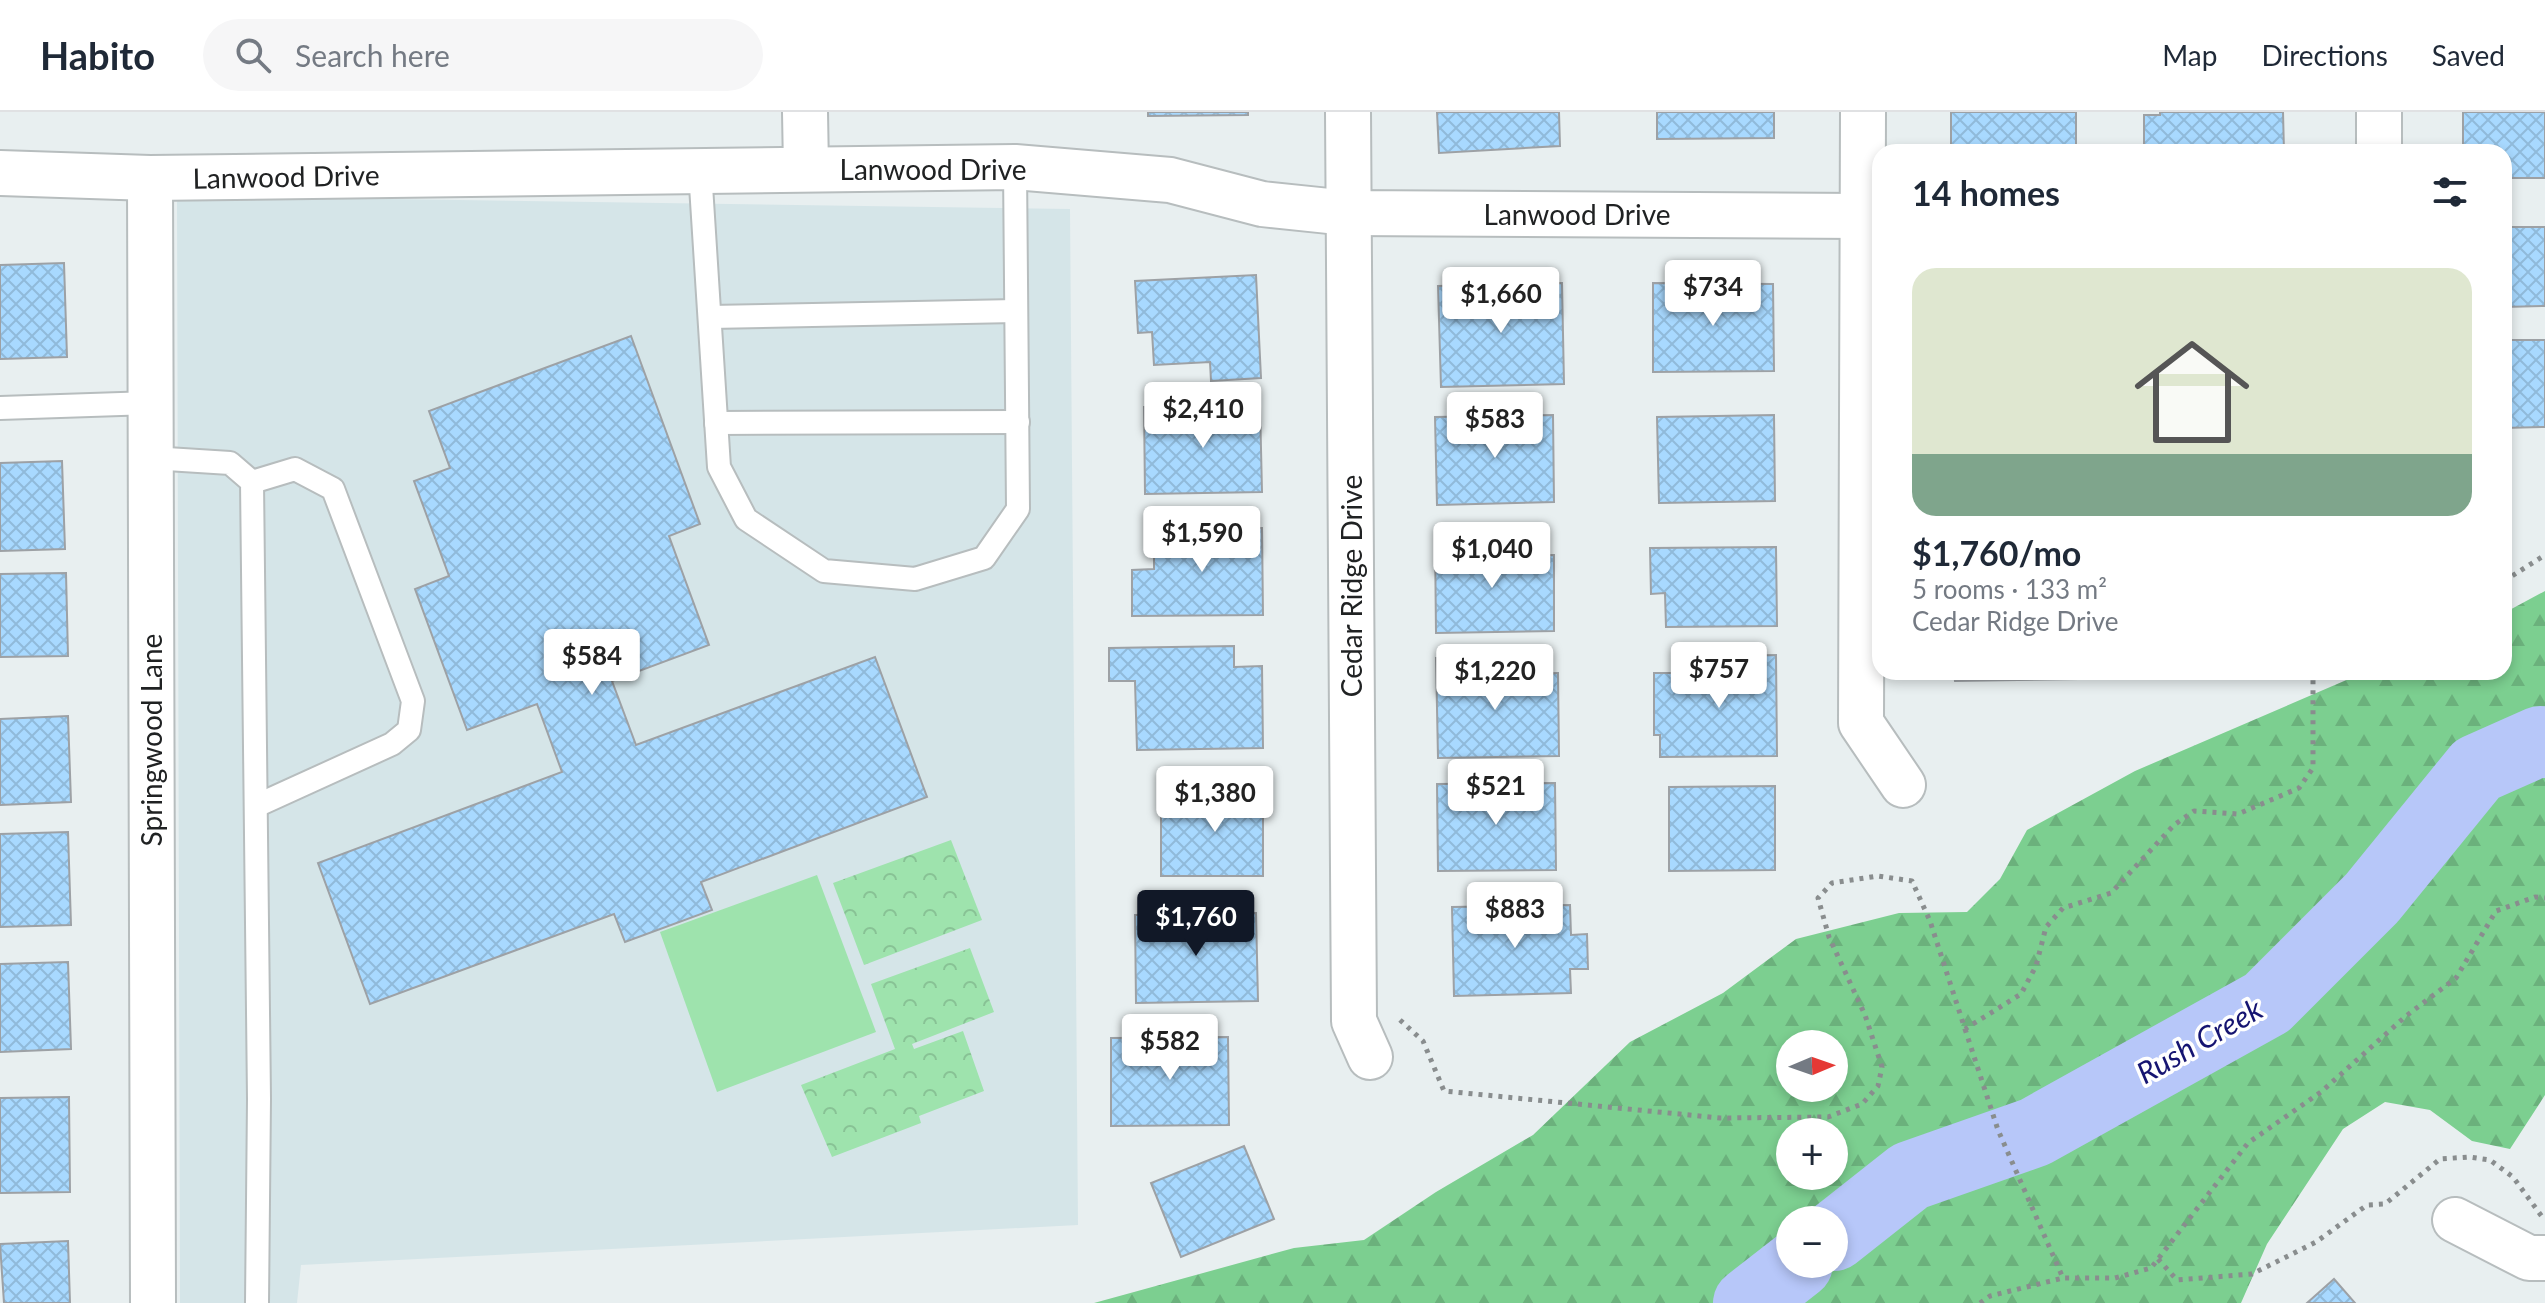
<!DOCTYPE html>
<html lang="en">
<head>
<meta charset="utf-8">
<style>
  :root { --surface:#fff; --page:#f6f6f7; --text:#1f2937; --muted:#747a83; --line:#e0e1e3; --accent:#111827 }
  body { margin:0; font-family:Lato,sans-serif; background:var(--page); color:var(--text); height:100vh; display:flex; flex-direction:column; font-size:30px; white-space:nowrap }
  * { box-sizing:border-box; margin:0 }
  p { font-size:26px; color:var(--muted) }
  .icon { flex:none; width:44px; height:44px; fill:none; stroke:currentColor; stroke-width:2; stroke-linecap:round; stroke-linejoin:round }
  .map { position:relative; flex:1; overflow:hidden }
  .drawer { position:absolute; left:1872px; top:32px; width:640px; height:536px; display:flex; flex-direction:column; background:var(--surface); border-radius:24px; box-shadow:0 4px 12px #0003 }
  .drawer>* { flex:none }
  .needle { width:52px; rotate:88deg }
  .buttons { position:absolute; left:1776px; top:918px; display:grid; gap:16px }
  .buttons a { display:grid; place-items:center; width:72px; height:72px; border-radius:50%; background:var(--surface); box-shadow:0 4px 12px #0003; font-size:40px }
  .price { position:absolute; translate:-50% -68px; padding:0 18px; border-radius:8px; background:#fff; color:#222; font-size:26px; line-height:52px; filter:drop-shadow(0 2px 4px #0008) }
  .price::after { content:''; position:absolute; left:50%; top:48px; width:24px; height:18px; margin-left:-12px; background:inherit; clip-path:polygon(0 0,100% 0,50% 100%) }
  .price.active { background:var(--accent); color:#fff }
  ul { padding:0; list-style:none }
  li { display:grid; align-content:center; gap:16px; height:424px; padding:0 40px }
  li+li { border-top:2px solid var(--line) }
  li span { display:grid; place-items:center; height:248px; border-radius:24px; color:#555 }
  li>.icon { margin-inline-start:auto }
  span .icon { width:144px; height:144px; fill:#fffc; stroke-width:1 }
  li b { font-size:34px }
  h2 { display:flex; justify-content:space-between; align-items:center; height:96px; padding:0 40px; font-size:34px }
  header { display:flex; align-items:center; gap:48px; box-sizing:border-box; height:112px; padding:0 40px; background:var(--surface); border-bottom:2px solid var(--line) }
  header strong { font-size:38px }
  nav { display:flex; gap:44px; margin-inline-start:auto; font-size:28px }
  .search { width:560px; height:72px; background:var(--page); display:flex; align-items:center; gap:20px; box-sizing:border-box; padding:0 28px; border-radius:44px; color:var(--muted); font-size:30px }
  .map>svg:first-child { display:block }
  .built { fill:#d5e5e8 }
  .forest { fill:url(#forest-firs); fill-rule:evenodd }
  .park { fill:url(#park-crowns) }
  .pitch { fill:#9ee3ad }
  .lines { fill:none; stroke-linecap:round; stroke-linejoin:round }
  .river { stroke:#b7c7f9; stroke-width:70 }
  .building { fill:url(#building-cross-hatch); stroke:#9da1a5; stroke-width:2 }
  .service-casing { stroke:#b7bdbe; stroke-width:26 }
  .minor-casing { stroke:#b7bdbe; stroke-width:48 }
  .path { stroke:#898d8e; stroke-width:5; stroke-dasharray:4 6; stroke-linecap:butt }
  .service { stroke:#fff; stroke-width:22 }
  .minor { stroke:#fff; stroke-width:44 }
  .labels { text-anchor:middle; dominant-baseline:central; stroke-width:7; stroke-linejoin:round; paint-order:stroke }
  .street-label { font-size:28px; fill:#202223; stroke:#fff }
  .water-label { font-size:30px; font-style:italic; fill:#151471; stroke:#fff }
</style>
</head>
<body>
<header>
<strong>Habito</strong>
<div class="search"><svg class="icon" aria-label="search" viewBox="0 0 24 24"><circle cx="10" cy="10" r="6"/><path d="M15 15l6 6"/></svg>Search here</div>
<nav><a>Map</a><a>Directions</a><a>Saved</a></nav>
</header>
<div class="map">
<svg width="2545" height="1191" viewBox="0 0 2545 1191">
  <defs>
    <pattern id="forest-firs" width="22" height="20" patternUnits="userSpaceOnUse" patternTransform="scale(2)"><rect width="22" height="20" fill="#7ccf90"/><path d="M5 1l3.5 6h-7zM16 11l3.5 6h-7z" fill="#6bb17c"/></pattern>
    <pattern id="park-crowns" width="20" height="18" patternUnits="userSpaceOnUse" patternTransform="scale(2)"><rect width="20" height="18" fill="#9ee3ad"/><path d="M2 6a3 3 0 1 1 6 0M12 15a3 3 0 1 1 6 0" fill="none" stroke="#88c295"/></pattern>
    <pattern id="building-cross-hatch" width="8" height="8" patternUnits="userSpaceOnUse" patternTransform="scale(2)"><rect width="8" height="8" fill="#a8d9ff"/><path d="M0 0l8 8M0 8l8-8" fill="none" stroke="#90bada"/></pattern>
  </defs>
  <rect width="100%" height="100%" fill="#e8eff0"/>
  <path class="built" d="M177,84l893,13 8,1016 -777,40 -4,38h-117z"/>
  <path class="forest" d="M2545,479v504l-35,54 -38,-8 -42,-31 -45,-8 -42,27 -76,115 -26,59h-1147l200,-55 70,-8 72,-48 97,-57 97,-93 93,-49 73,-54 103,-26 68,-1 33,-33 27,-49 108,-59 230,-99h139v-59zM1790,932h44v44h-44zM1790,1020h44v44h-44zM1790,1108h44v44h-44z"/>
  <g class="park">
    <path d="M951,728l31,80 -118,45 -31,-82z"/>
    <path d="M970,836l24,64 -82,32 2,5 49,-18 21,60 -65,25 2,7 -89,34 -31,-72 94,-36 -24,-65z"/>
  </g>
  <path class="pitch" d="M817,763l59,157 -159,60 -57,-160z"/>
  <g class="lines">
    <g class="river">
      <path d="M1834,1124l76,-60 125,-44 232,-129 105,-105 105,-129 63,-28 5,2"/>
      <path d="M1748,1191l50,-39"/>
    </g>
  </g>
  <g class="building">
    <path d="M1148,0h100v3l-100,1z"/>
    <path d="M1437,0h122l1,34 -121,7z"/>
    <path d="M1657,0h117v26l-117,1z"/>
    <rect x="1951" y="0" width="125" height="40"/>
    <path d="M2160,0h123l1,40 -140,-1v-36h16z"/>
    <path d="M2463,0h82v66h-41v-26h-41z"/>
    <path d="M2504,115h41v79l-41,1z"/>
    <path d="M64,151l3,94 -67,2v-94z"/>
    <path d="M1256,163l5,103 -50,3 -1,-19 -56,3 -2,-33 -14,1 -3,-52z"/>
    <path d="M1562,171l2,101 -123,3 -3,-101z"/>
    <path d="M1653,171l120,1 1,87 -121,1z"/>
    <path d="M631,224l69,188 -31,12 40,109 -97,36 24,64 239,-88 52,140 -226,85 11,28 -87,32 -11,-28 -244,90 -52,-141 244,-91 -25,-68 -70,26 -52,-141 34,-13 -35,-95 36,-13 -21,-57z"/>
    <path d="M2504,228h41v87l-41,1z"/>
    <path d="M1260,293l2,87 -117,2 -1,-87z"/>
    <path d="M1553,303l1,87 -117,3 -2,-88z"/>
    <path d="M1774,303l1,86 -116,2 -2,-86z"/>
    <path d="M62,349l3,88 -65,2v-88z"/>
    <path d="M1262,416l1,87 -131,1v-46l22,-1v-39z"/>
    <path d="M1435,427h45v17l74,-1v76l-118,2z"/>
    <path d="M1776,435l1,79 -111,1 -1,-34 -14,1 -1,-46z"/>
    <path d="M66,461l2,83 -68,1v-83z"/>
    <path d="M1234,534v21l28,-1 1,82 -126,2 -2,-69h-26v-33z"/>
    <path d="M1776,543l1,101 -117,1v-22h-6v-62h73v-17z"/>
    <path d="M1483,545v18l75,-2 1,83 -121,2 -2,-100z"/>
    <path d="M1954,560h124v7l-123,2z"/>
    <path d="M68,604l3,86 -71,3v-86z"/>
    <path d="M1219,671h44v93h-102v-76h58z"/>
    <path d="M1555,671l1,87 -118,1 -1,-87z"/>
    <path d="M1775,674v84l-106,1v-84z"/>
    <path d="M68,720l3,93 -71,2v-93z"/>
    <path d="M1570,793l1,30 16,-1 1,35h-18l1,24 -117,3 -2,-89z"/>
    <path d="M1256,801l2,88 -122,2 -1,-88z"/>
    <path d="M68,850l3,87 -71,3v-88z"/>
    <path d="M1228,925l1,88 -118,1v-88z"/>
    <path d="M69,985l1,95 -70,1v-95z"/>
    <path d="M1244,1034l30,73 -93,38 -30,-74z"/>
    <path d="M68,1129l2,62h-66l-4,-59z"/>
    <path d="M2334,1167l21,24h-48z"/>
  </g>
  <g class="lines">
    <defs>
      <g id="service">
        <path d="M700,58l19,297 27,52 78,52 91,8 69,-21 34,-49 -3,-342"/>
        <path d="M710,205l306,-6"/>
        <path d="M0,296l151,-5"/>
        <path d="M716,311l302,-1"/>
        <path d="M151,346l79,5 22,19 7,617 -2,204"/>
        <path d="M252,370l43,-13 38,20 80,212 -4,29 -17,14 -136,62"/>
      </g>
      <g id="minor">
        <path d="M805,0l1,56"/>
        <path d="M1348,0l6,909 16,36"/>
        <path d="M1863,0l-2,611 42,62"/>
        <path d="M2379,40v-40"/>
        <path d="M0,61l150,5 865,-11 155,13 92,24 86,9 515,3"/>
        <path d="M150,66l3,1125"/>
        <path d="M2455,1108l74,38h16"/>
      </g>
    </defs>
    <use href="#service" class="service-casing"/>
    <use href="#minor" class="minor-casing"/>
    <g class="path">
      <path d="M2504,469l41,-26"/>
      <path d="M1400,908l23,21 21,50 276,27 108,-1 34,-13 16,-18 4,-19 -17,-52 -36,-78 -11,-39 14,-15 46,-7 34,5 18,40 35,108 56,-35 15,-28 10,-39 17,-19 48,-15 63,-68 20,-14 44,3 61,-26 14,-20v-96"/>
      <path d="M1965,917l33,101 65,148h52l36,-10 97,-125 73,-51 85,-76 50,-38 40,-67 39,-14 10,1"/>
      <path d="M2158,1147l19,21 75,-6 64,-32 51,-37 18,-1 55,-45 29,-2 21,3 23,17 30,41"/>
      <path d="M1980,1191l10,-7 73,-18"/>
    </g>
    <use href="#service" class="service"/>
    <use href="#minor" class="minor"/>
  </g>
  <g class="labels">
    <g class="street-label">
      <text x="933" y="57">Lanwood Drive</text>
      <text transform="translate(286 64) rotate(-1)">Lanwood Drive</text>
      <text x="1577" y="102">Lanwood Drive</text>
      <text transform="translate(1351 474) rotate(-90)">Cedar Ridge Drive</text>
      <text transform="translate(151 628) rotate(-90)">Springwood Lane</text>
    </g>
    <g class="water-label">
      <text transform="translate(2199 928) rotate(-30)">Rush Creek</text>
    </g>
  </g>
</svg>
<div class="buttons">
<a><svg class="needle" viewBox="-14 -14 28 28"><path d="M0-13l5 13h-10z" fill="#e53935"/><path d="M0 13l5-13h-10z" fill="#747a83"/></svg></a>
<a>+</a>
<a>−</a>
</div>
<b class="price" style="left:1713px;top:216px">$734</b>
<b class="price" style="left:1501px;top:223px">$1,660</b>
<b class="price" style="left:1203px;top:338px">$2,410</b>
<b class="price" style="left:1495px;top:348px">$583</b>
<b class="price" style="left:1202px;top:462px">$1,590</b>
<b class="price" style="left:1492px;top:478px">$1,040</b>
<b class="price" style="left:592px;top:585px">$584</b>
<b class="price" style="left:1719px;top:598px">$757</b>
<b class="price" style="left:1495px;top:600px">$1,220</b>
<b class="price" style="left:1496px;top:715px">$521</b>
<b class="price" style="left:1215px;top:722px">$1,380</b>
<b class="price" style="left:1515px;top:838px">$883</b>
<b class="price active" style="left:1196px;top:846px">$1,760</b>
<b class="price" style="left:1170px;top:970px">$582</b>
<section class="drawer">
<h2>14 homes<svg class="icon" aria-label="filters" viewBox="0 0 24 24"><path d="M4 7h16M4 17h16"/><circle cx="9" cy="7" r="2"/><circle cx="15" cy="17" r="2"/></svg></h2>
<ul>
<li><span style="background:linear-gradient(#dfe7d0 75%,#7fa58c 0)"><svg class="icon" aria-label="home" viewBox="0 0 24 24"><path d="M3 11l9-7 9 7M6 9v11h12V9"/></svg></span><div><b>$1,760/mo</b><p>5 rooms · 133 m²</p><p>Cedar Ridge Drive</p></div></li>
</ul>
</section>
</div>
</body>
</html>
